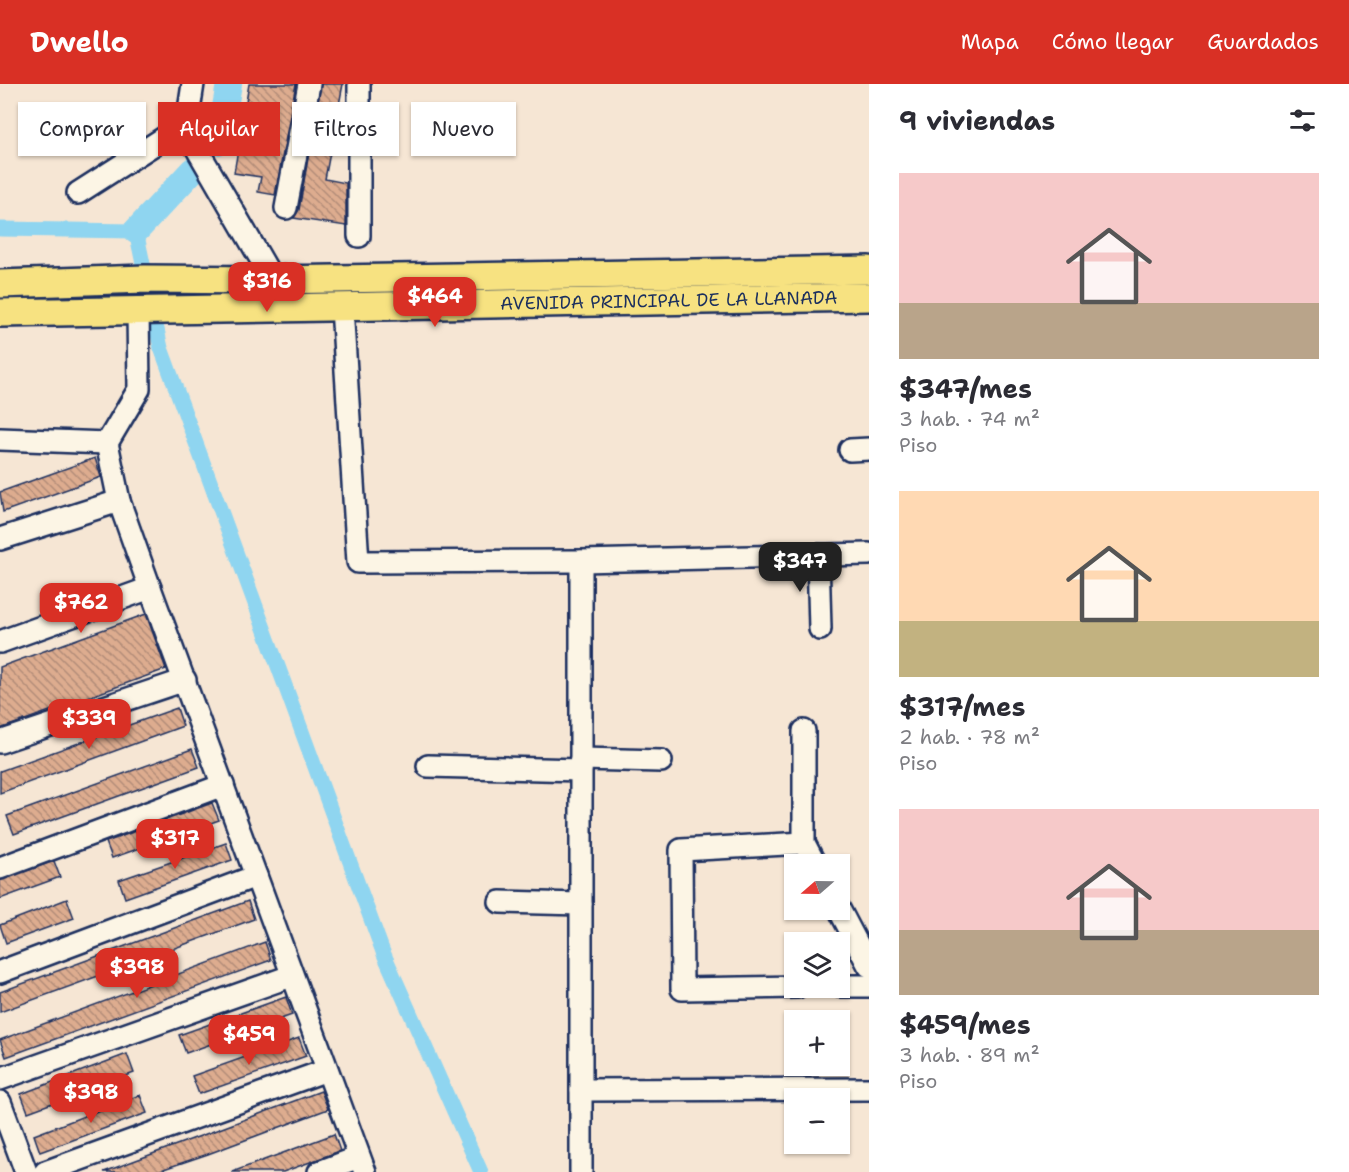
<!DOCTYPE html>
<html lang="es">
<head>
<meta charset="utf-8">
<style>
  :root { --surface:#fff; --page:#f2f2f3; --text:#2b2b33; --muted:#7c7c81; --accent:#d93025 }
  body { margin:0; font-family:"Shantell Sans",sans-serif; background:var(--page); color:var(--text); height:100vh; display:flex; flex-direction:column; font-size:22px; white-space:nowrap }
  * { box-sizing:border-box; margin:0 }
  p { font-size:20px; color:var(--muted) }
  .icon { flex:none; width:33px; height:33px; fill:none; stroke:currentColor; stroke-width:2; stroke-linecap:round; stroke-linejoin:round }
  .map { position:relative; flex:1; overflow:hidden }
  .sheet { display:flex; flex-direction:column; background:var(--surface); width:480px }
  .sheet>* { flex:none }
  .top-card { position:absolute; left:18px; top:18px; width:570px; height:54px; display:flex; gap:12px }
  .needle { width:39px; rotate:250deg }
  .tools { position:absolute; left:784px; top:770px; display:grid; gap:12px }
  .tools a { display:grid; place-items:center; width:66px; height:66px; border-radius:0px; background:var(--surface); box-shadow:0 2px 4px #0004; font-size:30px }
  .price { position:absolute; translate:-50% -51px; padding:0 14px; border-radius:12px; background:var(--accent); color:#fff; font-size:20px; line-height:39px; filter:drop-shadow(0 2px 3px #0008) }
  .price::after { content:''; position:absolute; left:50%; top:36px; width:18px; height:14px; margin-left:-9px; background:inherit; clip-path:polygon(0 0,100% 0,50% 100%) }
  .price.current { background:#222; color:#fff }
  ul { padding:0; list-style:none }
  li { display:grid; align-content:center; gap:12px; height:318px; padding:0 30px }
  li span { display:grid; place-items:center; height:186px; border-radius:0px; color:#555 }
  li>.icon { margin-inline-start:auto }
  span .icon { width:108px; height:108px; fill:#fffc; stroke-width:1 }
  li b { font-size:26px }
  h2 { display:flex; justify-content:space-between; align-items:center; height:72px; padding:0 30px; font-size:26px }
  .tag { padding:0 21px; border-radius:0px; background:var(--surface); box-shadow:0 2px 4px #0004; font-size:21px; line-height:54px }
  .tag.current { background:var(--accent); color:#fff }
  header { display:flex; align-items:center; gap:36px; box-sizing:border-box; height:84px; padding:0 30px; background:var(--accent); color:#fff }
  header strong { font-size:28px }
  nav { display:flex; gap:33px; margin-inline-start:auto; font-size:21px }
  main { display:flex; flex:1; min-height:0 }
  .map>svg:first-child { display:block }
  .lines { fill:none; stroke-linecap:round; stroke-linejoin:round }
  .canal { stroke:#8fd5f0; stroke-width:15 }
  .river { stroke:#8fd5f0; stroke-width:26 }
  .building { fill:url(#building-back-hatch); stroke:#1b2f5e; stroke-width:1.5 }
  .minor-casing { stroke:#1b2f5e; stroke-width:26 }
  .major-casing { stroke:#1b2f5e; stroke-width:32 }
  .minor { stroke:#fcf5e5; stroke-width:21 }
  .major { stroke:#f7e281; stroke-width:27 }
  .labels { text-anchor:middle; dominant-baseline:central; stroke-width:4.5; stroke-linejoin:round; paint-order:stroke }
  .street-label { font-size:18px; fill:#1b2f5e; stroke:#fcf5e5 }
</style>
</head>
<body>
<header>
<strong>Dwello</strong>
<nav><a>Mapa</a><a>Cómo llegar</a><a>Guardados</a></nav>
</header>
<main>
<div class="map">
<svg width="869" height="1088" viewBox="0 0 869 1088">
  <defs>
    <pattern id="building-back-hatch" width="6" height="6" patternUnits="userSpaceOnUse" patternTransform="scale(1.5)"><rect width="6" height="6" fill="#ddac8f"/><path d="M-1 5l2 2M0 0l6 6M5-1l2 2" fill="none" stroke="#b28c78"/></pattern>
  </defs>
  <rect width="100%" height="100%" fill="#f6e6d4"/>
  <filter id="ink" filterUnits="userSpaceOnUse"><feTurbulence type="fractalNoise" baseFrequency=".0167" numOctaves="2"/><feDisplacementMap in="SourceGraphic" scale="12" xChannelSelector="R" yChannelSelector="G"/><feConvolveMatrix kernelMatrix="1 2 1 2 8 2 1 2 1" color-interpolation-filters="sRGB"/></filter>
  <g filter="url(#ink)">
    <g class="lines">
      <path class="canal" d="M0,145l136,2 25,117 222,604 98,220"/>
      <g class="river">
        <path d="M219,58l10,-58"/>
        <path d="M136,147l57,-61"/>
      </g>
    </g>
    <g class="building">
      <path d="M249,0h47l-21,111 -17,-3 3,-15 -27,-4z"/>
      <path d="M321,0h22l-18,95 21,4v43l-53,-8 6,-8z"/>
      <path d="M95,374l6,19 -98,35 -3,-20z"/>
      <path d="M146,530l20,55 -166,60v-62z"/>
      <path d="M177,624l6,18 -183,67v-22z"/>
      <path d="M192,665l7,18 -185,67 -7,-18z"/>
      <path d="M212,719l7,17 -107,38 -6,-16z"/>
      <path d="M226,759l6,17 -107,38 -6,-18z"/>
      <path d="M54,777l6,16 -60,22v-19z"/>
      <path d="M67,815l7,19 -68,25 -6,-18z"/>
      <path d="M248,817l6,18 -254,93v-20z"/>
      <path d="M265,858l6,18 -265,97 -6,-17z"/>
      <path d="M286,913l6,18 -106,38 -7,-18z"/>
      <path d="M299,954l7,18 -107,38 -7,-18z"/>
      <path d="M127,970l7,19 -106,39 -7,-18z"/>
      <path d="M321,1007l7,18 -120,45 -53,18h-51z"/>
      <path d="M140,1011l7,18 -107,39 -6,-17z"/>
      <path d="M334,1050l6,17 -27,10 -30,11h-51z"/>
    </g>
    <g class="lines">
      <defs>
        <g id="minor">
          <path d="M193,0l-7,46 87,150"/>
          <path d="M359,0v152"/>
          <path d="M78,109l89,-57 13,-2 6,-4"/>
          <path d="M286,124l23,-124"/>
          <path d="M342,223l16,255 223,-1 288,-7"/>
          <path d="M138,227l1,78 -32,54 12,58 31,87 215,584"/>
          <path d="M0,355l107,4"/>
          <path d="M850,366l19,-1"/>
          <path d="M0,455l119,-38"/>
          <path d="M818,471l2,74"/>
          <path d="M581,477v611"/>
          <path d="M0,558l150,-54"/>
          <path d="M804,647v112l11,21"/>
          <path d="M0,658l185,-62"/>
          <path d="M581,675l80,2"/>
          <path d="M428,682l153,4"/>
          <path d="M0,784l223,-83"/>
          <path d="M500,818l81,2"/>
          <path d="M839,825l30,57"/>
          <path d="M0,888l256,-96"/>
          <path d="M840,902h29"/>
          <path d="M797,903l-115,2 -1,-139 123,-7"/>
          <path d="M0,995l291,-103"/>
          <path d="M581,1006l288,-1"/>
          <path d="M0,1018l26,70"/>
          <path d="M45,1088l282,-102"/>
          <path d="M319,1088l40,-15"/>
        </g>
        <g id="major">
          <path d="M0,200l145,-5 128,1 596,-10"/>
          <path id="s1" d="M0,229l869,-16"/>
        </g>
      </defs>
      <use href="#minor" class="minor-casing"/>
      <use href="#major" class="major-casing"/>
      <use href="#minor" class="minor"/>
      <use href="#major" class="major"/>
    </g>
  </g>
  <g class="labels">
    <g class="street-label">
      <text stroke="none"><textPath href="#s1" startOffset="669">AVENIDA PRINCIPAL DE LA LLANADA</textPath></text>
    </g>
  </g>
</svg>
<div class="tools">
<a><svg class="needle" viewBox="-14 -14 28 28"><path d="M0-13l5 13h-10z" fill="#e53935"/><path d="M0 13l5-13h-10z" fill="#7c7c81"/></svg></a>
<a><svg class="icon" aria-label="layers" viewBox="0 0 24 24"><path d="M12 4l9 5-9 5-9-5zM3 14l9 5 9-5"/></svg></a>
<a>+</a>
<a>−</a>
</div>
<b class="price" style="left:267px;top:229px">$316</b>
<b class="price" style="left:435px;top:244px">$464</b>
<b class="price current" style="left:800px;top:509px">$347</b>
<b class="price" style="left:81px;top:550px">$762</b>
<b class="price" style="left:89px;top:666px">$339</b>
<b class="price" style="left:175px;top:786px">$317</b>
<b class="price" style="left:137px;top:915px">$398</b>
<b class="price" style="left:249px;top:982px">$459</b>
<b class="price" style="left:91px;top:1040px">$398</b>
<div class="top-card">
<a class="tag">Comprar</a>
<a class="tag current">Alquilar</a>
<a class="tag">Filtros</a>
<a class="tag">Nuevo</a>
</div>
</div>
<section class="sheet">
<h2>9 viviendas<svg class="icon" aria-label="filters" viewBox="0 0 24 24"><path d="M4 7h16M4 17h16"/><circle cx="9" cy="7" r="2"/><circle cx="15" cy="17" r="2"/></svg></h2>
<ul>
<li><span style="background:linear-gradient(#f6c9c9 70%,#b9a48a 0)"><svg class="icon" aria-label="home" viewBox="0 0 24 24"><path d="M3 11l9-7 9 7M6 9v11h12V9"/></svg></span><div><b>$347/mes</b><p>3 hab. · 74 m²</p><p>Piso</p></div></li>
<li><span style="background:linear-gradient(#ffd9b3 70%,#c2b280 0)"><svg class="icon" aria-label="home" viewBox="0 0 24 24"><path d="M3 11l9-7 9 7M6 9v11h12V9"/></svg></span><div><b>$317/mes</b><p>2 hab. · 78 m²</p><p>Piso</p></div></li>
<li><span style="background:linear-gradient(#f6c9c9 65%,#b9a48a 0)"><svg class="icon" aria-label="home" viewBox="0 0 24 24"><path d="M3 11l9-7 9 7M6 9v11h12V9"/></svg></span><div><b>$459/mes</b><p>3 hab. · 89 m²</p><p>Piso</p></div></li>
</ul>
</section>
</main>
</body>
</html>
